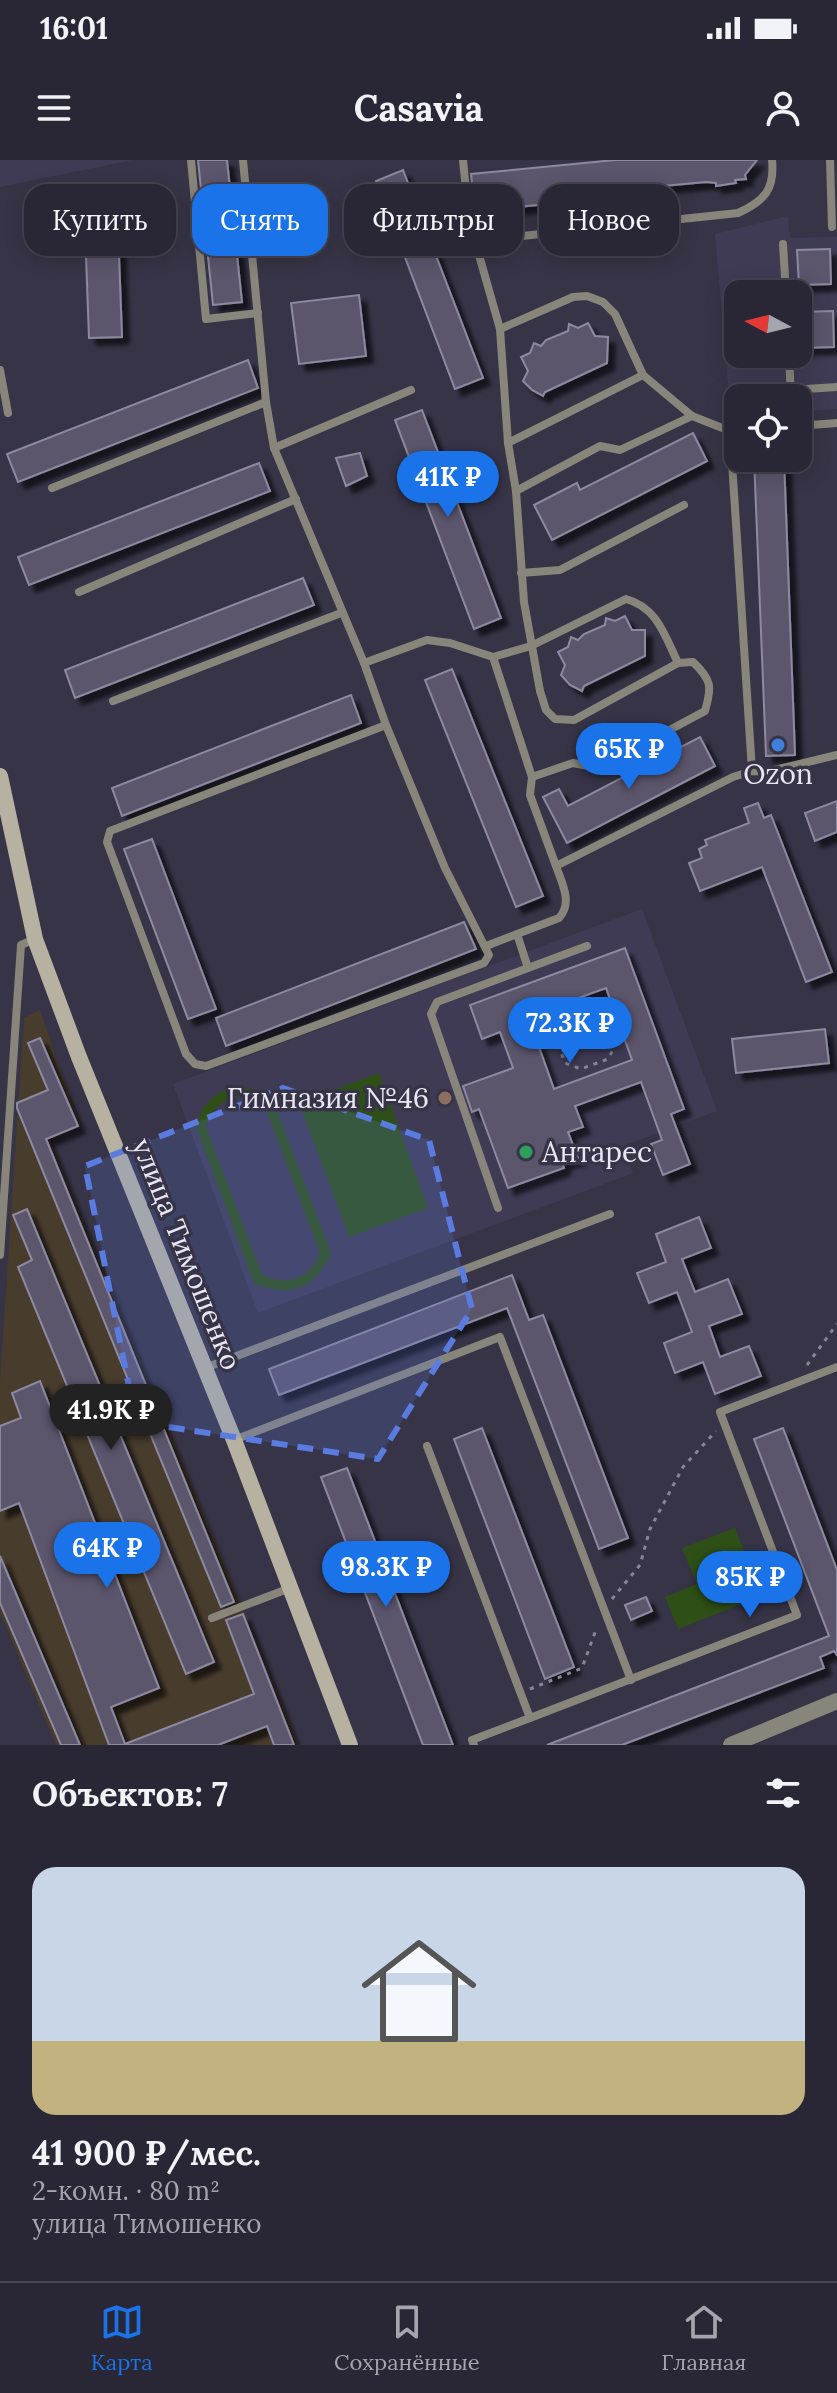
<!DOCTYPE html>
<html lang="ru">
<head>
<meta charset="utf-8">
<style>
  :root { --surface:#292735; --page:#353341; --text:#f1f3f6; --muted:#a5a5ad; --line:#454450; --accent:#1a73e8 }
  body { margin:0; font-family:Lora,serif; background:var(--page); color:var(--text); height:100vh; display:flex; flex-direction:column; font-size:30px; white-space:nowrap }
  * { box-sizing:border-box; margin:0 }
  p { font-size:26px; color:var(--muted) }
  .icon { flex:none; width:44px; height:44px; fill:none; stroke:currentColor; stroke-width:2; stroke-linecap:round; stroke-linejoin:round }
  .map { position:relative; height:1585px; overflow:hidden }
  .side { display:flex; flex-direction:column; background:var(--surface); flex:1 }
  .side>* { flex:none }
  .banner { position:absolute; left:24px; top:24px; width:790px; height:72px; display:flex; gap:16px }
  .needle { width:52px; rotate:277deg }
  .tools { position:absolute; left:724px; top:120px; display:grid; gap:16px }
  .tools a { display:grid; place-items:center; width:88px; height:88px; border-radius:16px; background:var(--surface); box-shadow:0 4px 20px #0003,0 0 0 2px var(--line); font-size:40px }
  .price { position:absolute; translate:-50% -68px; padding:0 18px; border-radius:28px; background:var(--accent); color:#fff; font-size:26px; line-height:52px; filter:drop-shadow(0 2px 4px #0008) }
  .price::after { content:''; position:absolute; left:50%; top:48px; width:24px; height:18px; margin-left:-12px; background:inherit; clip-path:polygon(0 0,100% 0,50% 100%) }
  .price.active { background:#222; color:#fff }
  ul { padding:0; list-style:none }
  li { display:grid; align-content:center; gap:16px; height:424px; padding:0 32px }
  li span { display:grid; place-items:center; height:248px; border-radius:24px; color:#555 }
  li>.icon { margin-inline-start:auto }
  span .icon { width:144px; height:144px; fill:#fffc; stroke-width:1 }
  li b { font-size:34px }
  h2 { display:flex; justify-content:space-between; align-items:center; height:96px; padding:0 32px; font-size:34px }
  .chip { padding:0 28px; border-radius:24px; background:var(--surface); box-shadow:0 4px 20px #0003,0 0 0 2px var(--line); font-size:28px; line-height:72px }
  .chip.active { background:var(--accent); color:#fff }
  .status { display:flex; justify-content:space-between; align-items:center; height:56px; padding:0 40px; background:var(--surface); direction:ltr }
  .status svg { height:22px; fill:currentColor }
  header { display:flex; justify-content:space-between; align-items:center; height:104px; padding:0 32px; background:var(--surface); font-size:36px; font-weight:700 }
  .tab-bar { display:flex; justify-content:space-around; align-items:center; height:112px; border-top:2px solid var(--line); background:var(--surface); font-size:22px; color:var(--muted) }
  .tab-bar a { display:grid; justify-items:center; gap:4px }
  .tab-bar .active { color:var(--accent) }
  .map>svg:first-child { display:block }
  .industrial { fill:#483c2d }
  .built { fill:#403b55; fill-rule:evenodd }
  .green { fill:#2e5017; fill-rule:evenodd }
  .building { fill:#5b576d; stroke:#8d89a1; stroke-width:2; fill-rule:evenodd; filter:url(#shadow) }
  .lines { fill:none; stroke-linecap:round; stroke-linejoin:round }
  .path { stroke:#888595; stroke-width:3; stroke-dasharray:4 6; stroke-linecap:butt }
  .lane { stroke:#88857b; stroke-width:8 }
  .street { stroke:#88857b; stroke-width:16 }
  .secondary { stroke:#b6b1a1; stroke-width:16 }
  .marked { fill:#5a7ce0; fill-opacity:0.2; stroke:#5a7ce0; stroke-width:6; stroke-dasharray:16 10; stroke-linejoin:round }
  .shop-dot { fill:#3f7fe0; stroke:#373447; stroke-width:3 }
  .education-dot { fill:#8d6e63; stroke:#373447; stroke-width:3 }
  .leisure-dot { fill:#2e9e5b; stroke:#373447; stroke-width:3 }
  .labels { text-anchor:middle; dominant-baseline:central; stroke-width:7; stroke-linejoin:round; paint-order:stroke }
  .poi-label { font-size:28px; fill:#e9e7f4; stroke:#373447 }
  .street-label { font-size:28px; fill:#e9e7f4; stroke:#373447 }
</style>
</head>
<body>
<div class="status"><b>16:01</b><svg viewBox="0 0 49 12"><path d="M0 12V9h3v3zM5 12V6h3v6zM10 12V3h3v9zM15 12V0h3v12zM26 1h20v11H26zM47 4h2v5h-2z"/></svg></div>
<header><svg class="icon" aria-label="menu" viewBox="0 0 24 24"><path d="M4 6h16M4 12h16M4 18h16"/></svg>Casavia<svg class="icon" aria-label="person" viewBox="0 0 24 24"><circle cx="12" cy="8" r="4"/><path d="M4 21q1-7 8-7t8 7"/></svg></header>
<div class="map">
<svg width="837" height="1585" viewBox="0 0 837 1585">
  <defs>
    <filter id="shadow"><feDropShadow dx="7" dy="7" stdDeviation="2" flood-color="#0009"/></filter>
  </defs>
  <rect width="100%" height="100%" fill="#373447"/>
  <path class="industrial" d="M40,850l40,116 -30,15 249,604h-243l-56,-132v-231l24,-364z"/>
  <g class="built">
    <path d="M0,0h133l-133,27z"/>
    <path d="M788,56l2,22 47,-1v172l-39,3v-14h-60v19l-7,1 -16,-184zM738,134h60v60h-60z"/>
    <path d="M642,749l75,202 -94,35 10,27 -375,140 -85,-229z"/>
  </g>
  <g class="green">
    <path d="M379,913l49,135 -79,29 -50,-134z"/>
    <path d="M242,926l20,5 10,7 59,155c-16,36 -41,46 -77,30l-58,-156c6,-24 20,-38 46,-41zM242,936l22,8 56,149c-9,25 -34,34 -58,22l-56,-148c5,-18 17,-29 36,-31z"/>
    <path d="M735,1368l26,68 -83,33 -13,-32 32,-13 -15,-36z"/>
  </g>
  <g class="building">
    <path d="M198,0h29l15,142 -29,3z"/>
    <path d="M615,0h142l-12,15 1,4 -11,1 1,3 -20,3v-3l-10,-1 -128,12 1,7 -104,10 -4,-37z"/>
    <path d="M403,10l80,208 -28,11 -79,-208z"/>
    <path d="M118,68l4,109 -33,1 -4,-109z"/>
    <path d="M830,89l1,35 -32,1 -2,-35z"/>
    <path d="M359,135l7,61 -67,8 -8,-61z"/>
    <path d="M833,151l1,36 -33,1 -1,-36z"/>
    <path d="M588,163l7,13 13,1 -1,26 -62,29 -2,4 -11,-6 -9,-9 5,-10 -7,-14 9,-4 4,-10 7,3 5,-6 22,-9 1,-7 9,4z"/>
    <path d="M248,200l10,28 -240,94 -11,-28z"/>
    <path d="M422,250l79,208 -27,11 -79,-209z"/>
    <path d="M693,273l14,28 -155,79 -18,-35 43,-22 3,7z"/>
    <path d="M360,293l7,23 -21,10 -10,-28z"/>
    <path d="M754,298h30l11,297 -29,1z"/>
    <path d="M259,303l11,28 -241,94 -11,-28z"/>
    <path d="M303,418l11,27 -239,93 -10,-28z"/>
    <path d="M625,456l7,14h13v26l-61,30 -2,5 -12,-6 -9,-10 4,-10 -7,-13 10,-5 3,-10 7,3 6,-6 21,-9 1,-7 9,3z"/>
    <path d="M452,509l91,227 -27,11 -91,-227z"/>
    <path d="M351,535l10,28 -239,93 -10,-28z"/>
    <path d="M700,577l15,29 -148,77 -24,-46 16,-8 9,17z"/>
    <path d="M837,641v31l-22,9 -10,-28z"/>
    <path d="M758,643l6,15 7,-3 61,157 -26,10 -44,-115 -62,24 -11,-28 13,-5 -3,-9 8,-4 -2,-5 44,-17 -5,-15z"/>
    <path d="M152,679l64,170 -28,10 -64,-170z"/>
    <path d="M464,762l12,27 -250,97 -10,-28z"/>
    <path d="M625,788l59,161 -13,5 19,50 -27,11 -12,-31 11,-4 -21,-58 -66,24 8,21 -15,5 10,26 -16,5 2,5 -56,20 -29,-79 -7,3 -9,-26 50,-18 -13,-36 -18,7 -12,-34zM606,828l26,72 -78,29 -26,-73z"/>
    <path d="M825,869l4,34 -93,10 -4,-34z"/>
    <path d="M40,878l38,88 -32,13 188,463 -13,5 -204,-499v-5l31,-13 -20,-47z"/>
    <path d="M27,1049l187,453 -28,12 -168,-407 14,-7 -19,-45z"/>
    <path d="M699,1057l12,31 -29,11 13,33 33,-13 14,35 -33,12 11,31 29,-11 12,30 -46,18 -12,-32 -28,11 -11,-30 28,-11 -15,-40 -28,11 -12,-30 29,-11 -10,-28z"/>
    <path d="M512,1115l17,45 14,-5 85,223 -29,11 -92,-241 -228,87 -10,-26z"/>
    <path d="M40,1221l119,307 -48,19 14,37 129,-50 -28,-74 17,-6 51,131h-20l-7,-19 -49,19h-109l-90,-242 -19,8v-85l21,-8 -9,-25z"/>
    <path d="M482,1268l92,239 -29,12 -91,-240z"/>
    <path d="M783,1268l54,142v85l-3,-4 -14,6 4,11 -202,77h-75l282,-109 -75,-197z"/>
    <path d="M347,1308l106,277h-30l-102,-268z"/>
    <path d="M0,1396l80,189h-19l-61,-142z"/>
    <path d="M646,1437l6,14 -21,9 -6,-15z"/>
  </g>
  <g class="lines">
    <g class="path">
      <path d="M586,845l14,4 14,39 -6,11 -27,10 -16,-6 -13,-36 8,-13z"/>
      <path d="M807,1205l30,-41"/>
      <path d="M612,1439l28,-34 10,-36 33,-62 33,-36"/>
      <path d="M530,1529l52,-21 15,-41"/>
    </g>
    <g class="lane">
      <path d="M191,0l15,159 52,-6"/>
      <path d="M243,0l23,242 8,46 90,215 22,62 59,143 44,87 -5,8 -278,103 -11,-2 -9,-10 -79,-212 3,-11 276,-106"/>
      <path d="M463,0l7,71 5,10 263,-28c26,-12 37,-23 34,-53"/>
      <path d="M830,0l2,67"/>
      <path d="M475,81l25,88 8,114 8,48 8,111 16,89 6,19 9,9 19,1 104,-57 15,-1c19,18 19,25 12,49l-106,57 -26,-5 -41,14"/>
      <path d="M783,84l3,50"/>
      <path d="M500,169l73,-32 14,-1 16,6 12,12 28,61 49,41 38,15"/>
      <path d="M789,194l2,44"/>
      <path d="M0,210l8,43"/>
      <path d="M791,230l46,-3"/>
      <path d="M798,266l39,-3"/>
      <path d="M738,270l-8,1 22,340"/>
      <path d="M508,283l135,-68"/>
      <path d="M274,288l137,-58"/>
      <path d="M52,328l214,-86"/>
      <path d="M516,331l84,-45 20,4 72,-34"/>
      <path d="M521,413l39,-3 124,-65"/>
      <path d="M79,432l217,-93"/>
      <path d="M493,497l39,120 -2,18 26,71"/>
      <path d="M364,503l63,-23 23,3 43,14 38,-11 95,-47c31,8 39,37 52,64"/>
      <path d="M113,541l228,-88"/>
      <path d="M517,774l11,34 59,-22"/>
      <path d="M486,786l73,-28c14,-15 3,-35 -3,-52l177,-89 19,-6 14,1 71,-17"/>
      <path d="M498,1048l-67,-194 6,-12 91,-34"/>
      <path d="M0,1095l21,-310 14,-6"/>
      <path d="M205,1208l405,-154"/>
      <path d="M234,1280l266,-103 131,343"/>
      <path d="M427,1286l103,272 267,-103 -77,-203 117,-45"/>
      <path d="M212,1458l78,-30"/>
      <path d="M474,1585l-2,-5 58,-22"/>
    </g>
    <path class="street" d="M731,1585l106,-44"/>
    <path class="secondary" d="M0,616l35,163 44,118 155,383 116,305"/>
  </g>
  <path class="marked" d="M283,928l146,52 43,169 -94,150 -242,-37 -51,-256z"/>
  <circle class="shop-dot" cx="778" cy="585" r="8"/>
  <circle class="education-dot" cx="445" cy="938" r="8"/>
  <circle class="leisure-dot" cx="526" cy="992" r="8"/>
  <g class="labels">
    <g class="poi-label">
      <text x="778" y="614">Ozon</text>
      <text x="429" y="938" text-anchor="end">Гимназия №46</text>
      <text x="542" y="992" text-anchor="start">Антарес</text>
    </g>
    <g class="street-label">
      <text transform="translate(187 1094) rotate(68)">улица Тимошенко</text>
    </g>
  </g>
</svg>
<div class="tools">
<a><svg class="needle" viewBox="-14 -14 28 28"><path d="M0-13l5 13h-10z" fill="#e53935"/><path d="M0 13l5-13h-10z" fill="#a5a5ad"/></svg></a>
<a><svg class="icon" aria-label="locate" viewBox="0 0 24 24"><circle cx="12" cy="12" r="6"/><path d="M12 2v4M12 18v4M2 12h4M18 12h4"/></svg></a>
</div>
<b class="price" style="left:448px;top:359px">41K ₽</b>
<b class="price" style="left:629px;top:631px">65K ₽</b>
<b class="price" style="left:570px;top:905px">72.3K ₽</b>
<b class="price active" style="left:111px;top:1292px">41.9K ₽</b>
<b class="price" style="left:107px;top:1430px">64K ₽</b>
<b class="price" style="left:386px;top:1449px">98.3K ₽</b>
<b class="price" style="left:750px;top:1459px">85K ₽</b>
<div class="banner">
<a class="chip">Купить</a>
<a class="chip active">Снять</a>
<a class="chip">Фильтры</a>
<a class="chip">Новое</a>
</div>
</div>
<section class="side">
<h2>Объектов: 7<svg class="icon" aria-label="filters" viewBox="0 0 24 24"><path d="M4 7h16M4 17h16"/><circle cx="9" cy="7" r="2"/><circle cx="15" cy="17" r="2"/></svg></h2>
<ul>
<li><span style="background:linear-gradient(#c9d6e8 70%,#c2b280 0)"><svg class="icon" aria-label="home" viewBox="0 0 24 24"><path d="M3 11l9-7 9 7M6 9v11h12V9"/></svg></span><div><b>41 900 ₽/мес.</b><p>2-комн. · 80 m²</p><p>улица Тимошенко</p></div></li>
</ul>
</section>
<nav class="tab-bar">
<a class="active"><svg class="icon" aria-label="map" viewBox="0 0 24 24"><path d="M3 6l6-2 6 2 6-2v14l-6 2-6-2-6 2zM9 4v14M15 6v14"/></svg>Карта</a>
<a><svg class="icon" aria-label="saved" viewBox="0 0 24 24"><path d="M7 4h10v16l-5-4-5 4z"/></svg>Сохранённые</a>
<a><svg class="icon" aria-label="home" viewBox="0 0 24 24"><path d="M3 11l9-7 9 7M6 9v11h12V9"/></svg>Главная</a>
</nav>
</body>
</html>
